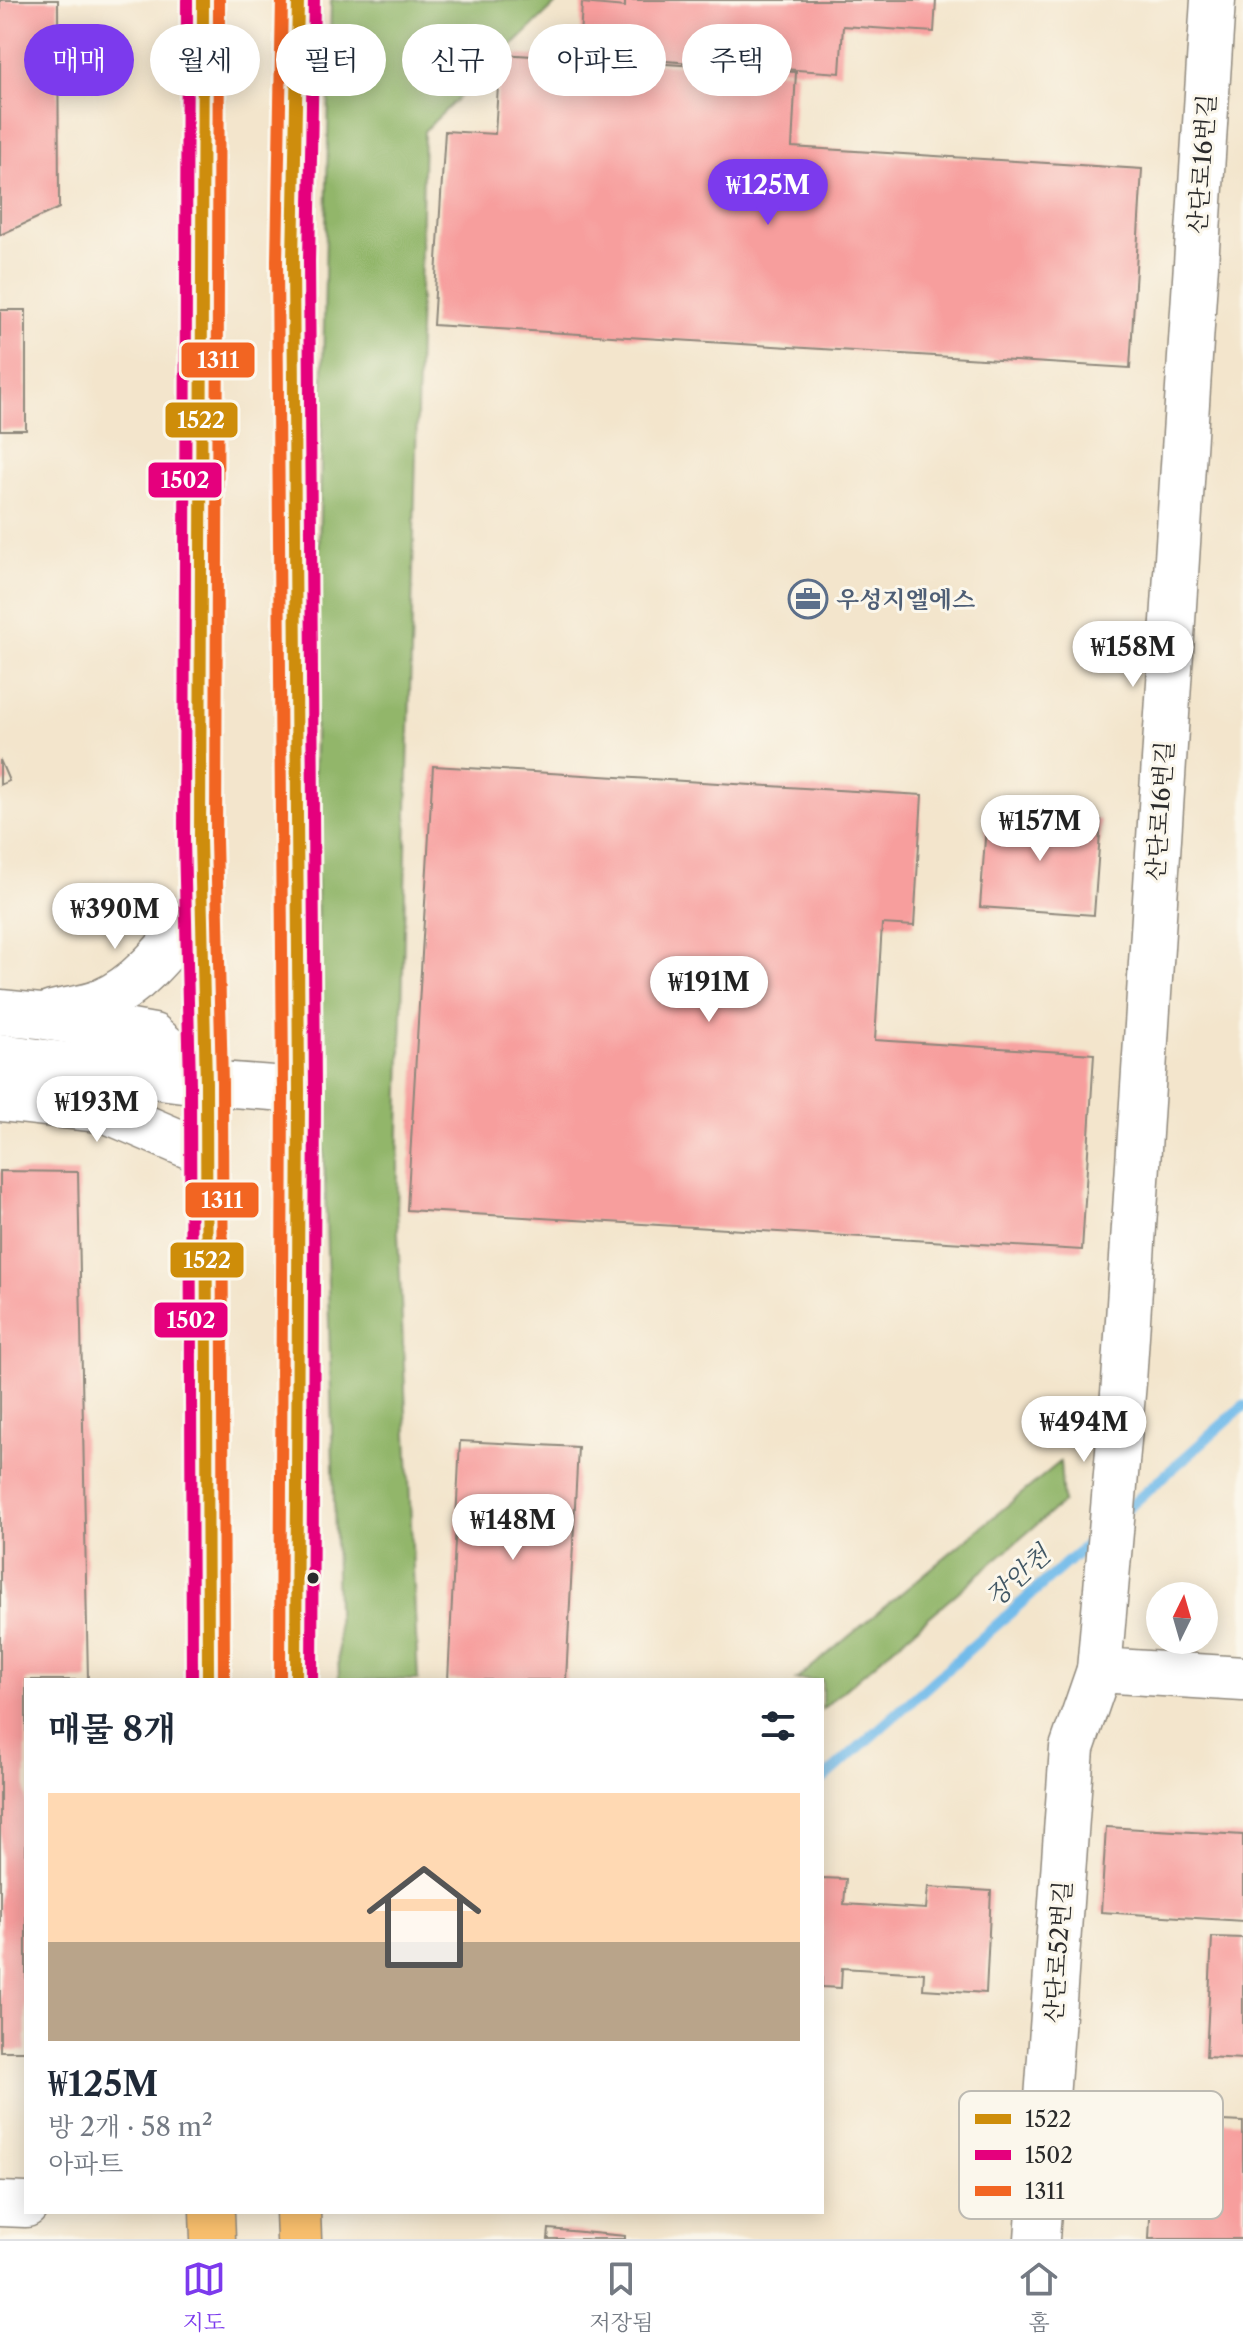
<!DOCTYPE html>
<html lang="ko">
<head>
<meta charset="utf-8">
<style>
  :root { --surface:#fff; --page:#f6f6f7; --text:#1f2937; --muted:#747a83; --line:#e0e1e3; --accent:#7c3aed }
  body { margin:0; font-family:"Libre Caslon Text","Noto Serif KR",serif; background:var(--page); color:var(--text); height:100vh; display:flex; flex-direction:column; font-size:30px; white-space:nowrap }
  * { box-sizing:border-box; margin:0 }
  p { font-size:26px; color:var(--muted) }
  .icon { flex:none; width:44px; height:44px; fill:none; stroke:currentColor; stroke-width:2; stroke-linecap:round; stroke-linejoin:round }
  .map { position:relative; flex:1; overflow:hidden }
  .side { position:absolute; left:24px; top:1678px; width:800px; height:536px; display:flex; flex-direction:column; background:var(--surface); border-radius:0px; box-shadow:0 4px 20px #0003 }
  .side>* { flex:none }
  .guide { position:absolute; left:24px; top:24px; width:800px; height:72px; display:flex; gap:16px }
  .needle { width:52px; rotate:5deg }
  .buttons { position:absolute; left:1146px; top:1582px; display:grid; gap:16px }
  .buttons a { display:grid; place-items:center; width:72px; height:72px; border-radius:50%; background:var(--surface); box-shadow:0 4px 20px #0003; font-size:40px }
  .price { position:absolute; translate:-50% -68px; padding:0 18px; border-radius:28px; background:#fff; color:#222; font-size:26px; line-height:52px; filter:drop-shadow(0 2px 4px #0008) }
  .price::after { content:''; position:absolute; left:50%; top:48px; width:24px; height:18px; margin-left:-12px; background:inherit; clip-path:polygon(0 0,100% 0,50% 100%) }
  .price.on { background:var(--accent); color:#fff }
  ul { padding:0; list-style:none }
  li { display:grid; align-content:center; gap:16px; height:424px; padding:0 24px }
  li+li { border-top:2px solid var(--line) }
  li span { display:grid; place-items:center; height:248px; border-radius:0px; color:#555 }
  li>.icon { margin-inline-start:auto }
  span .icon { width:144px; height:144px; fill:#fffc; stroke-width:1 }
  li b { font-size:34px }
  h2 { display:flex; justify-content:space-between; align-items:center; height:96px; padding:0 24px; font-size:34px }
  .tag { padding:0 28px; border-radius:36px; background:var(--surface); box-shadow:0 4px 20px #0003; font-size:28px; line-height:72px }
  .tag.on { background:var(--accent); color:#fff }
  .tab-bar { display:flex; justify-content:space-around; align-items:center; height:112px; border-top:2px solid var(--line); background:var(--surface); font-size:22px; color:var(--muted) }
  .tab-bar a { display:grid; justify-items:center; gap:4px }
  .tab-bar .on { color:var(--accent) }
  .map>svg:first-child { display:block }
  .forest { fill:#92b66b; stroke:#5e704b; stroke-width:2 }
  .lines { fill:none; stroke-linecap:round; stroke-linejoin:round }
  .stream { stroke:#72bbea; stroke-width:11 }
  .building { fill:#f79e9d }
  .minor-casing { stroke:#8f887c; stroke-width:47 }
  .major-casing { stroke:#8f887c; stroke-width:47 }
  .minor { stroke:#fff; stroke-width:44 }
  .major { stroke:#f9bf6d; stroke-width:44 }
  .bus-1-casing { stroke:#fbf7ec; stroke-width:18 }
  .bus-2-casing { stroke:#fbf7ec; stroke-width:18 }
  .bus-3-casing { stroke:#fbf7ec; stroke-width:18 }
  .bus-1 { stroke:#ce8d09; stroke-width:12 }
  .bus-2 { stroke:#e5007d; stroke-width:12 }
  .bus-3 { stroke:#f26522; stroke-width:12 }
  .bus-dot { fill:#2b2b2b; stroke:#fbf7ec; stroke-width:3 }
  .labels { text-anchor:middle; dominant-baseline:central; stroke-width:6; stroke-linejoin:round; paint-order:stroke }
  .street-label { font-size:24px; fill:#2b2b2b; stroke:#fbf7ec }
  .service-label { font-size:24px; font-weight:bold; fill:#4e5e75; stroke:#fbf7ec; text-anchor:start }
  .water-label { font-size:26px; font-style:italic; fill:#405664; stroke:#fbf7ec }
  .key { fill:#fbf7ec; stroke:#bdbab2; stroke-width:2 }
  .key-label { font-size:22px; fill:#2b2b2b }
  .line-badge { stroke:#fbf7ec; stroke-width:3 }
  .badge-label { font-size:22px; text-anchor:middle; font-weight:bold; fill:#fff }
</style>
</head>
<body>
<div class="map">
<svg width="1243" height="2239" viewBox="0 0 1243 2239">
  <rect width="100%" height="100%" fill="#fbf7ec"/>
  <filter id="ink" filterUnits="userSpaceOnUse"><feTurbulence type="fractalNoise" baseFrequency=".0125" numOctaves="2"/><feDisplacementMap in="SourceGraphic" scale="16" xChannelSelector="R" yChannelSelector="G"/><feConvolveMatrix kernelMatrix="1 2 1 2 8 2 1 2 1" color-interpolation-filters="sRGB"/></filter>
  <filter id="wash" filterUnits="userSpaceOnUse"><feTurbulence type="fractalNoise" baseFrequency=".006" numOctaves="4" result="noise"/><feDisplacementMap in="SourceGraphic" scale="32" xChannelSelector="R" yChannelSelector="G"/><feGaussianBlur stdDeviation="1.8" result="paint"/><feColorMatrix in="noise" values="0 0 0 0 0 0 0 0 0 0 0 0 0 0 0 0 0 1.4 0 .05"/><feComposite in="paint" operator="in"/></filter>
  <g filter="url(#wash)">
    <rect width="100%" height="100%" fill="#f3e5cc"/>
    <g class="forest">
      <path d="M331,0h229l-136,131 -27,1080 21,469h-79l-25,-893z"/>
      <path d="M1060,1462l3,40 -241,207v-29h-26z"/>
    </g>
    <g class="lines">
      <g class="stream">
        <path d="M1127,1509l116,-103"/>
        <path d="M822,1780l277,-246"/>
      </g>
    </g>
    <g id="blocks">
      <g class="building">
        <path d="M0,0h58l1,208 -59,27z"/>
        <path d="M625,0h311l-2,32 -91,-6 -3,47 -261,-18 3,-52 43,4z"/>
        <path d="M500,54l296,18 -4,75 350,22 -12,199 -697,-43 12,-194 50,3z"/>
        <rect x="0" y="310" width="26" height="120"/>
        <path d="M0,760l9,21 -9,4z"/>
        <path d="M433,766l489,29 -8,131 -32,-2 -7,116 219,14 -12,196 -675,-40z"/>
        <path d="M987,811l114,9 -7,95 -114,-8z"/>
        <path d="M0,1171l78,1 10,508h-62v371h-26z"/>
        <path d="M460,1441l118,6 -12,233h-118z"/>
        <path d="M1106,1827l137,8v86l-142,-9z"/>
        <path d="M822,1878l24,1 -2,25 82,5 2,-22 63,4 -5,102 -63,-4 1,-16 -82,-5 -1,20 -19,-1z"/>
        <path d="M1212,1937l31,1v121l-37,-2z"/>
        <path d="M1155,2118l88,4v117h-94z"/>
        <path d="M549,2229l76,7v3h-77z"/>
      </g>
    </g>
  </g>
  <g filter="url(#ink)">
    <use href="#blocks" fill-opacity="0" stroke="#8f887c" stroke-width="2"/>
    <g class="lines">
      <defs>
        <g id="minor">
          <path d="M1213,0l-89,1382 -25,288 144,9"/>
          <path d="M0,1012l40,4 113,20 53,47"/>
          <path d="M52,1013c16,-4 35,-5 50,-12 41,-17 72,-62 100,-95"/>
          <path d="M0,1056l206,27 93,7"/>
          <path d="M0,1099l107,12 98,42"/>
          <path d="M0,2204l26,1"/>
          <path d="M1037,2239l35,-491 27,-78"/>
        </g>
        <g id="major">
          <path d="M203,0l-3,840 6,243 2,597"/>
          <path d="M296,1680l3,-590 -6,-829 5,-261"/>
          <path d="M212,2212l1,27"/>
          <path d="M298,2212l1,27"/>
        </g>
      </defs>
      <use href="#minor" class="minor-casing"/>
      <use href="#major" class="major-casing"/>
      <use href="#minor" class="minor"/>
      <use href="#major" class="major"/>
      <defs>
        <g id="bus-1">
          <path d="M203,0l-3,840 6,243 2,597"/>
          <path d="M296,1680l3,-590 -6,-829 5,-261"/>
        </g>
        <g id="bus-2">
          <path d="M187,0l-3,840 6,243 2,597"/>
          <path d="M312,1680l3,-590 -6,-829 5,-261"/>
        </g>
        <g id="bus-3">
          <path d="M219,0l-3,840 6,243 2,597"/>
          <path d="M280,1680l3,-590 -6,-829 5,-261"/>
        </g>
      </defs>
      <use href="#bus-1" class="bus-1-casing"/>
      <use href="#bus-2" class="bus-2-casing"/>
      <use href="#bus-3" class="bus-3-casing"/>
      <use href="#bus-1" class="bus-1"/>
      <use href="#bus-2" class="bus-2"/>
      <use href="#bus-3" class="bus-3"/>
    </g>
  </g>
  <defs>
    <symbol id="office-ring" viewBox="-11 -11 22 22"><circle r="9.5" fill="#fbf7ec" stroke="#5c6f8a" stroke-width="1.5"/><path d="M-6-3h4V-5.5h4V-3h4V5H-6ZM-1-4.5V-3h2v-1.5ZM-6 0V1H6V0Z" fill="#5c6f8a"/></symbol>
  </defs>
  <g fill-rule="evenodd">
    <use href="#office-ring" x="786" y="577" width="44" height="44"/>
  </g>
  <circle class="bus-dot" cx="313" cy="1578" r="7"/>
  <g class="labels">
    <g class="street-label">
      <text transform="translate(1202 164) rotate(-86)">산단로16번길</text>
      <text transform="translate(1160 811) rotate(-86)">산단로16번길</text>
      <text transform="translate(1058 1952) rotate(-86)">산단로52번길</text>
    </g>
    <g class="service-label">
      <text x="836" y="599">우성지엘에스</text>
    </g>
    <g class="water-label">
      <text transform="translate(1018 1576) rotate(-42)">장안천</text>
    </g>
  </g>
  <rect x="959" y="2091" width="264" height="128" rx="12" class="key"/>
  <rect x="975" y="2114" width="36" height="10" fill="#ce8d09"/>
  <rect x="975" y="2150" width="36" height="10" fill="#e5007d"/>
  <rect x="975" y="2186" width="36" height="10" fill="#f26522"/>
  <g class="key-label">
    <text x="1025" y="2127">1522</text>
    <text x="1025" y="2163">1502</text>
    <text x="1025" y="2199">1311</text>
  </g>
  <g class="line-badge">
    <rect x="180" y="341" width="76" height="38" rx="8" fill="#f26522"/>
    <rect x="164" y="401" width="75" height="38" rx="8" fill="#ce8d09"/>
    <rect x="147" y="461" width="76" height="38" rx="8" fill="#e5007d"/>
    <rect x="184" y="1181" width="76" height="38" rx="8" fill="#f26522"/>
    <rect x="169" y="1241" width="76" height="38" rx="8" fill="#ce8d09"/>
    <rect x="153" y="1301" width="76" height="38" rx="8" fill="#e5007d"/>
  </g>
  <g class="badge-label">
    <text x="218" y="368">1311</text>
    <text x="201" y="428">1522</text>
    <text x="185" y="488">1502</text>
    <text x="222" y="1208">1311</text>
    <text x="207" y="1268">1522</text>
    <text x="191" y="1328">1502</text>
  </g>
</svg>
<div class="buttons">
<a><svg class="needle" viewBox="-14 -14 28 28"><path d="M0-13l5 13h-10z" fill="#e53935"/><path d="M0 13l5-13h-10z" fill="#747a83"/></svg></a>
</div>
<b class="price on" style="left:768px;top:227px">₩125M</b>
<b class="price" style="left:1133px;top:689px">₩158M</b>
<b class="price" style="left:1040px;top:863px">₩157M</b>
<b class="price" style="left:115px;top:951px">₩390M</b>
<b class="price" style="left:709px;top:1024px">₩191M</b>
<b class="price" style="left:97px;top:1144px">₩193M</b>
<b class="price" style="left:1084px;top:1464px">₩494M</b>
<b class="price" style="left:513px;top:1562px">₩148M</b>
<div class="guide">
<a class="tag on">매매</a>
<a class="tag">월세</a>
<a class="tag">필터</a>
<a class="tag">신규</a>
<a class="tag">아파트</a>
<a class="tag">주택</a>
</div>
<section class="side">
<h2>매물 8개<svg class="icon" aria-label="filters" viewBox="0 0 24 24"><path d="M4 7h16M4 17h16"/><circle cx="9" cy="7" r="2"/><circle cx="15" cy="17" r="2"/></svg></h2>
<ul>
<li><span style="background:linear-gradient(#ffd9b3 60%,#b9a48a 0)"><svg class="icon" aria-label="home" viewBox="0 0 24 24"><path d="M3 11l9-7 9 7M6 9v11h12V9"/></svg></span><div><b>₩125M</b><p>방 2개 · 58 m²</p><p>아파트</p></div></li>
</ul>
</section>
</div>
<nav class="tab-bar">
<a class="on"><svg class="icon" aria-label="map" viewBox="0 0 24 24"><path d="M3 6l6-2 6 2 6-2v14l-6 2-6-2-6 2zM9 4v14M15 6v14"/></svg>지도</a>
<a><svg class="icon" aria-label="saved" viewBox="0 0 24 24"><path d="M7 4h10v16l-5-4-5 4z"/></svg>저장됨</a>
<a><svg class="icon" aria-label="home" viewBox="0 0 24 24"><path d="M3 11l9-7 9 7M6 9v11h12V9"/></svg>홈</a>
</nav>
</body>
</html>
